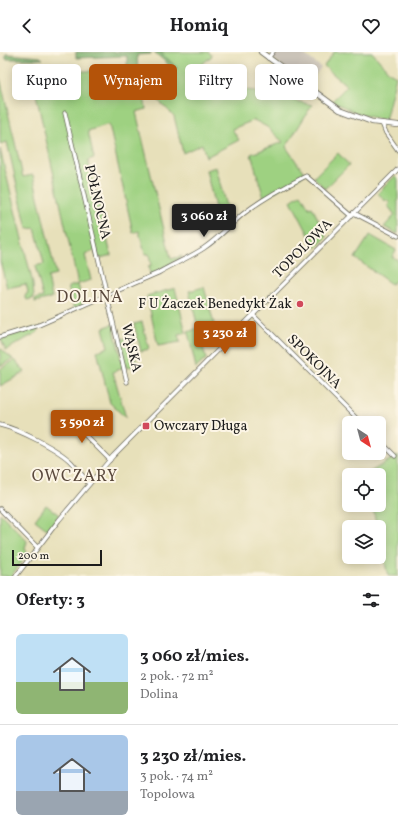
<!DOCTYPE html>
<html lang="pl">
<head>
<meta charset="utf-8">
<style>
  :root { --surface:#fff; --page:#f6f6f6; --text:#202124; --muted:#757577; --line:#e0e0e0; --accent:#b45309 }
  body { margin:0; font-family:Vollkorn,serif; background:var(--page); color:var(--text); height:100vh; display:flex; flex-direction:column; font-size:15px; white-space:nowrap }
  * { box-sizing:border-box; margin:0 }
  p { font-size:13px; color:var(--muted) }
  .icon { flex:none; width:22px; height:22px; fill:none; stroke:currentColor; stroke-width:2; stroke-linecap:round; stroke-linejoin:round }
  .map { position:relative; height:524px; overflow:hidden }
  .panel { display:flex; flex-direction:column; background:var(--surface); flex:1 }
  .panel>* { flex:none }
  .hud { position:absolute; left:12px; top:12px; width:374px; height:36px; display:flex; gap:8px }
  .needle { width:26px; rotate:144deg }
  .tools { position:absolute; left:342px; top:364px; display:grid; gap:8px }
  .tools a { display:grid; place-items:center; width:44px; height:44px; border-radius:6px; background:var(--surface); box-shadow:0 2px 10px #0003; font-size:20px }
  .scale { position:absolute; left:12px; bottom:10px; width:90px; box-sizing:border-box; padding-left:4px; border:2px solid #1c1c1c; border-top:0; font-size:11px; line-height:14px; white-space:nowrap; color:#1c1c1c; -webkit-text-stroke:3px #fcf5e5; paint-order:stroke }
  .price { position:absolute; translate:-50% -34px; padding:0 9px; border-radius:4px; background:var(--accent); color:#fff; font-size:13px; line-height:26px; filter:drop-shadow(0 1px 2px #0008) }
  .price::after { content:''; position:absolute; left:50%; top:24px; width:12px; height:9px; margin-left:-6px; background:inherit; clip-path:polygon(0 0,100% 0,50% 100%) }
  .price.active { background:#222; color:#fff }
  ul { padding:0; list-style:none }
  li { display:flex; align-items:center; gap:12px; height:100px; padding:0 16px }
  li+li { border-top:1px solid var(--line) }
  li span { display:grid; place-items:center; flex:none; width:112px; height:80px; border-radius:6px; color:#555 }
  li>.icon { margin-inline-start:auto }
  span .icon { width:48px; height:48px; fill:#fffc; stroke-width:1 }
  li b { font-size:17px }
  h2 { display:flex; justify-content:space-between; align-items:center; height:48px; padding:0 16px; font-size:17px }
  .chip { padding:0 14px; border-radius:6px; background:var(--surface); box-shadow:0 2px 10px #0003; font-size:14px; line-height:36px }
  .chip.active { background:var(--accent); color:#fff }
  header { display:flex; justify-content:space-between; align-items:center; height:52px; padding:0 16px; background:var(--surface); font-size:18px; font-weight:700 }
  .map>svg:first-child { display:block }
  .industrial { fill:#cac3b8 }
  .green { fill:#9ed181; stroke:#5d764e }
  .forest { fill:#7eb36f; stroke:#4d6846 }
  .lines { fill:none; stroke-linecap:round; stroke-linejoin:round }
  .minor-casing { stroke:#636153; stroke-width:5 }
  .major-casing { stroke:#636153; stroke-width:6 }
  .minor { stroke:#fff; stroke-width:3.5 }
  .major { stroke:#fff; stroke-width:4.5 }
  .poi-dot { fill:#d1495b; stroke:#fcf5e5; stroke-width:1.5 }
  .labels { text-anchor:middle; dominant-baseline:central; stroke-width:4; stroke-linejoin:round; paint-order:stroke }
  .street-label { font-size:14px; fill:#1c1c1c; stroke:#fcf5e5 }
  .poi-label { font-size:14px; fill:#1c1c1c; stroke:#fcf5e5; text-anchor:end }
  .quarter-label { font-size:16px; letter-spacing:1px; fill:#5a493d; stroke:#fcf5e5 }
</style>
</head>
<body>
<header><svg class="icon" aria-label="back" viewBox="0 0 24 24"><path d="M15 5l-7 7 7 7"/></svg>Homiq<svg class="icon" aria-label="heart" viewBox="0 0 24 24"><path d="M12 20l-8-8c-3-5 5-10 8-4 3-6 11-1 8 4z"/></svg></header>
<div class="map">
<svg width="398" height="524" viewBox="0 0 398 524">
  <rect width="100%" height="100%" fill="#fcf5e5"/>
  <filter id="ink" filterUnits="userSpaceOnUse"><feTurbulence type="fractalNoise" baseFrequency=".025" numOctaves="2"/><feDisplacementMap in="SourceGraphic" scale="8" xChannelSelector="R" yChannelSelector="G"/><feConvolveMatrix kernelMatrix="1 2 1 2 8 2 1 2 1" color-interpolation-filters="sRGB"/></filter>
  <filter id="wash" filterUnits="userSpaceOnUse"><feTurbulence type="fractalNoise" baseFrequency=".012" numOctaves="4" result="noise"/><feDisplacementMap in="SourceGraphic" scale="16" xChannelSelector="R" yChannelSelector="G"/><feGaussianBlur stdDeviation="0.9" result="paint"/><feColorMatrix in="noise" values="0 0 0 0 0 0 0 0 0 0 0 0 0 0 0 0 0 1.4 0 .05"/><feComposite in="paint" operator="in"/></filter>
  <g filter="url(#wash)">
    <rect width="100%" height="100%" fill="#e7e0ba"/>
    <path class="industrial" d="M276,0h25l20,15 -12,18 -37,-27z"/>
    <g class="green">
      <path d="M160,0h49l3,4 -23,19 33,12 34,4 56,14 -26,42 19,27 -41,24 -13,-44 32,-12 -16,-15 -13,-7 -22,9 7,11 -33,17 -4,-13 -19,9 -9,-37 -20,-20 -10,1 2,12 -10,3 35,147 11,-3v1l-31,19 -3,-9 3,-1 -2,-12h-4l-6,-23 -6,2 -24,-109 -21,7 6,27 -6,2 23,95 -14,4 -2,-9 -10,5 6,25 -13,4 5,20 -9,4 -6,-21 10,-3 -46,-208 25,-4 120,-4z"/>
      <path d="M334,0h38l17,20 7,4 -11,45 -29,-8 -24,-12 15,-15 -23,-20z"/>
      <path d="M0,26l23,99 10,-2 23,100 -8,2 4,21 -17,4v-3l8,-2 -8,-31 9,-2 -9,-36 -8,1 -20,-87 -7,2z"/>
      <path d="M0,97l33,135 1,14 -7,2 -2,-4 3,-4 -2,-8 -19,4 -7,-27z"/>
      <path d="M338,101l11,12 -24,24 -11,-12z"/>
      <path d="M216,115l14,56 -9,10 -15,-63z"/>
      <path d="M395,124l3,3v55l-14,-7 11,-12 -7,-9 2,-3 -3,-3 -2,1 -7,-8z"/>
      <path d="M301,142l8,14 3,-1 15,30 -11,11 -25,-47z"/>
      <path d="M370,183l26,15 -4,7 6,3v19l-7,5 -36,-26z"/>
      <path d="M204,235l10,37 -16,4 8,31 -10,9 -8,-36 10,-4 -9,-37z"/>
      <path d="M175,236l11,45 -8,2 2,7 -22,4 -11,-50z"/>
      <path d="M142,270l7,27 -8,2 -7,-27z"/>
      <path d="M113,272l10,44 -10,4 13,46 -16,-15 -13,-52 11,-4 -5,-19z"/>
      <path d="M37,275l1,5 -32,18 -5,-11z"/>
      <path d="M131,285l6,28 -11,3 -7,-28z"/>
      <path d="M0,296l13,11 -13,7z"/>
      <path d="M15,308l10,12 -25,14v-17z"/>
      <path d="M398,403v121h-10l-9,-39v-10h-2l-5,-22h7v-30h-14z"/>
      <path d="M46,453l13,10 -11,15 -13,-10z"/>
      <path d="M0,461l27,28 -2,8 3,5 -17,22h-11z"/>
    </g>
    <g class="forest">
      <path d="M76,0h75v2l-14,1 1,15 -11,1v-15l-51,2z"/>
      <path d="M154,0h6l17,16 -9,1v-5z"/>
      <path d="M6,2l34,3 3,2h-37z"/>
    </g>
  </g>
  <g filter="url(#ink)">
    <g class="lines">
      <defs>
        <g id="minor">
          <path d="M268,6l5,-6"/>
          <path d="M65,61l42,183"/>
          <path d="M382,71l4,10 12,17"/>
          <path d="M354,161l44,23"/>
          <path d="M107,244l20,86"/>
          <path d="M253,263l108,108"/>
          <path d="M0,285l39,-12 119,-52c15,-9 31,-15 46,-25 15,-10 26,-23 39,-34 19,-15 41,-27 63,-38l46,40"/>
          <path d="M66,364l44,44"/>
          <path d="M0,373c18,4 58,24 71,37 6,7 12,14 18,22"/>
          <path d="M379,388l16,16"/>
          <path d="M0,457l37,38"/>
          <path d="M16,524l43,-56 54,-64 285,-287"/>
        </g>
        <path id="major" d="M261,0l79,58 32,12 26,3"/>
      </defs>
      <use href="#minor" class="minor-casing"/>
      <use href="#major" class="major-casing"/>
      <use href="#minor" class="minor"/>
      <use href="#major" class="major"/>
    </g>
  </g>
  <g class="poi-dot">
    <circle cx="300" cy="252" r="4"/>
    <rect x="142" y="370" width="8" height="8" rx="2"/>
  </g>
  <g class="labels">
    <g class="street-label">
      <text transform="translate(97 150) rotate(77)">PÓŁNOCNA</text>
      <text transform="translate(303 197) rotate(-45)">TOPOLOWA</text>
      <text transform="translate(131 296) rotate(77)">WĄSKA</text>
      <text transform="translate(314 310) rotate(45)">SPOKOJNA</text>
    </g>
    <g class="poi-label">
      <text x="292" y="252">F U Żaczek Benedykt Żak</text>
      <text x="154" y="374" text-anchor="start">Owczary Długa</text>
    </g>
    <g class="quarter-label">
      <text x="90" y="246">DOLINA</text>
      <text x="75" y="425">OWCZARY</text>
    </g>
  </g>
</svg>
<div class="tools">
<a><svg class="needle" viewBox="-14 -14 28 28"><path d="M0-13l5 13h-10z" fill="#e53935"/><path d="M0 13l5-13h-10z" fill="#757577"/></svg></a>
<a><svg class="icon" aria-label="locate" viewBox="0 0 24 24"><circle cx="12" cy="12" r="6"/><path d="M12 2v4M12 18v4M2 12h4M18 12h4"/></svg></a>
<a><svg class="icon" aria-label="layers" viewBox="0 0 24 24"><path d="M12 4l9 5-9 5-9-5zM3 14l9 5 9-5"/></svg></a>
</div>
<div class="scale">200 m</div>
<b class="price active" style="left:204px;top:186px">3 060 zł</b>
<b class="price" style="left:225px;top:303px">3 230 zł</b>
<b class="price" style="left:82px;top:392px">3 590 zł</b>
<div class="hud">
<a class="chip">Kupno</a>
<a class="chip active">Wynajem</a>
<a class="chip">Filtry</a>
<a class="chip">Nowe</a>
</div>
</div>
<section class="panel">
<h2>Oferty: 3<svg class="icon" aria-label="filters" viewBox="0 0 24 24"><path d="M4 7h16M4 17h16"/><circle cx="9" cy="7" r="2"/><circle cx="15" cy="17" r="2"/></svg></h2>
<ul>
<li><span style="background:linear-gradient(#bfe0f5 60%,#8fb573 0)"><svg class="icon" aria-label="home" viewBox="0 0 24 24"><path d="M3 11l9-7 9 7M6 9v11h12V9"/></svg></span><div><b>3 060 zł/mies.</b><p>2 pok. · 72 m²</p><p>Dolina</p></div></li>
<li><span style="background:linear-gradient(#a9c7e8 70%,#9aa5b1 0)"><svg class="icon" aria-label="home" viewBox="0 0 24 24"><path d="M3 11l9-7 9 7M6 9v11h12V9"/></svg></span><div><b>3 230 zł/mies.</b><p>3 pok. · 74 m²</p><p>Topolowa</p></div></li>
</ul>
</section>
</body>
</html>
